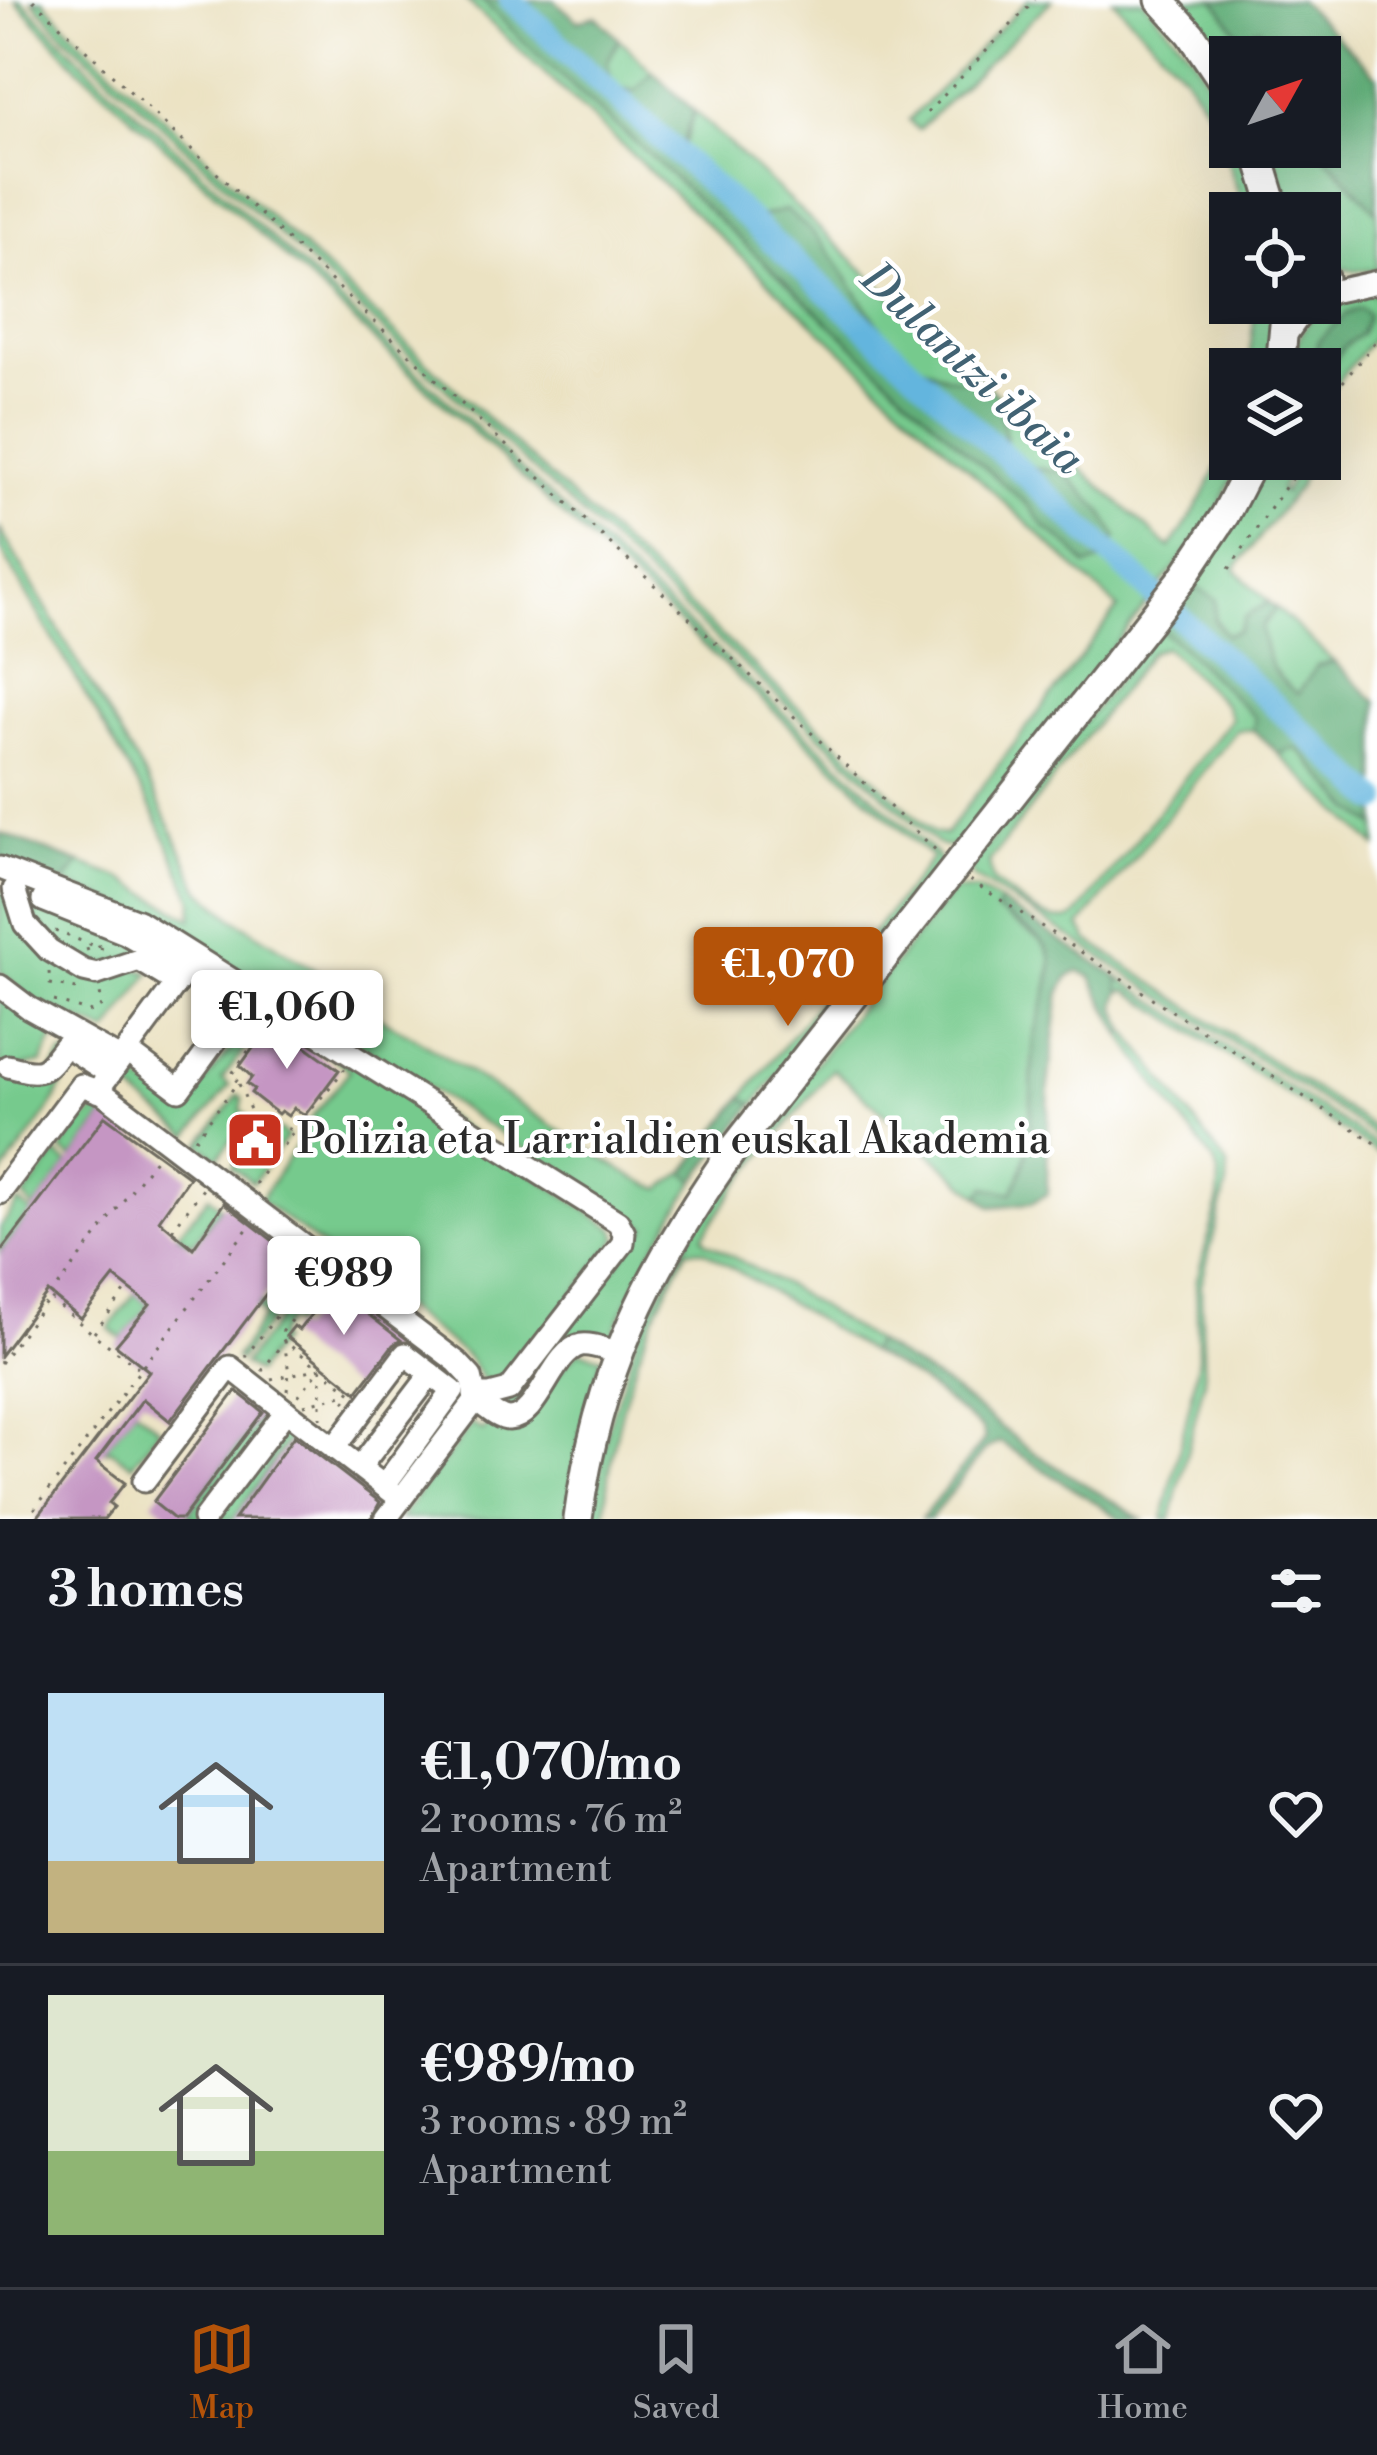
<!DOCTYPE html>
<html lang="en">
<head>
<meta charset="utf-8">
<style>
  :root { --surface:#171b24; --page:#242831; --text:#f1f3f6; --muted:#9ea1a6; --line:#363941; --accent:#b45309 }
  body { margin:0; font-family:"Libre Bodoni",serif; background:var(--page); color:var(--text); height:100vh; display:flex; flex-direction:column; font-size:45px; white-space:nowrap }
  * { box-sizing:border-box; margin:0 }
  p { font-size:39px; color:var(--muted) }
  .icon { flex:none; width:66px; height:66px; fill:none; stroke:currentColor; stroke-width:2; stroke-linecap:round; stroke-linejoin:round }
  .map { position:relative; height:1519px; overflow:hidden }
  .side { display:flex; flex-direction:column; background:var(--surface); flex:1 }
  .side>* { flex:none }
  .needle { width:78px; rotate:50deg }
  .tools { position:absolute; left:1209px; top:36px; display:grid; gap:24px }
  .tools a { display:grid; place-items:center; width:132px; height:132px; border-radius:0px; background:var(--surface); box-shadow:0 12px 48px #0002; font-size:60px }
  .price { position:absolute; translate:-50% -102px; padding:0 27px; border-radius:12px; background:#fff; color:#222; font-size:39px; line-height:78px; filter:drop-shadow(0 3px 6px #0008) }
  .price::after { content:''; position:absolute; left:50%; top:72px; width:36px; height:27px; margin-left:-18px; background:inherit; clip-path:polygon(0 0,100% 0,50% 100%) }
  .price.active { background:var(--accent); color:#fff }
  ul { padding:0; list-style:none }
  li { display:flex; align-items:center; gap:36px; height:300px; padding:0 48px }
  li+li { border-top:3px solid var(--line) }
  li span { display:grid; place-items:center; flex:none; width:336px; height:240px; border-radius:0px; color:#555 }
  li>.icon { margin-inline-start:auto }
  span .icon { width:144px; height:144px; fill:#fffc; stroke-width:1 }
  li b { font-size:51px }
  h2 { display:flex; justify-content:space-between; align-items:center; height:144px; padding:0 48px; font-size:51px }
  .tab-bar { display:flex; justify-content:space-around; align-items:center; height:168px; border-top:3px solid var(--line); background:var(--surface); font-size:33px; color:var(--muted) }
  .tab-bar a { display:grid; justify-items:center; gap:6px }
  .tab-bar .active { color:var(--accent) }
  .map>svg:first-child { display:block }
  .green { fill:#76ca8d; stroke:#507a5c; stroke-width:3; fill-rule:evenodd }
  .forest { fill:#60ae78; stroke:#466c52; stroke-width:3 }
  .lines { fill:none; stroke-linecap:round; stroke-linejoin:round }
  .river { stroke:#63b5de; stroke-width:24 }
  .building { fill:#c596c3 }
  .minor-casing { stroke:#6e6b60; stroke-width:27 }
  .major-casing { stroke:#6e6b60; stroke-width:33 }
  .path { stroke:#6e6b60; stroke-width:3; stroke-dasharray:3 9; stroke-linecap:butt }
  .minor { stroke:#fff; stroke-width:21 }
  .major { stroke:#fff; stroke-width:27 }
  .labels { text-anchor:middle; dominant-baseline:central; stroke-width:9; stroke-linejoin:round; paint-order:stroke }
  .poi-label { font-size:42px; fill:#2b2b2b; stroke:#fff; text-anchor:start }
  .water-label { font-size:45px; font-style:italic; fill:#416273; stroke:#fff }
</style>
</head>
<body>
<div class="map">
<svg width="1377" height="1519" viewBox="0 0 1377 1519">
  <rect width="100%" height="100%" fill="#fff"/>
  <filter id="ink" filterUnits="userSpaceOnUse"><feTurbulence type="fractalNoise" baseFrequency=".00833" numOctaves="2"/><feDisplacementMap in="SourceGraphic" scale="24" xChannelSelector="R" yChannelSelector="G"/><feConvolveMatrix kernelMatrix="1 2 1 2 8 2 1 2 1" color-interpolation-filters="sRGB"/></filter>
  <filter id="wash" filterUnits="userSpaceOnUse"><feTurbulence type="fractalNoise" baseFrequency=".004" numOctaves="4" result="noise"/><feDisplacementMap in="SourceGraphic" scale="48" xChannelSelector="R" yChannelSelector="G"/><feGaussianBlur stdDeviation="2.7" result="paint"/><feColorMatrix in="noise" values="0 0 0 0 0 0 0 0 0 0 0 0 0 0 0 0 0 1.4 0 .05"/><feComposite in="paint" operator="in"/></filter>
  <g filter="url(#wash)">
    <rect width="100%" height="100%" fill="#ebe2c2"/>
    <g class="green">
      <path d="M15,0h7l67,68 847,786 5,8 -1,8 -186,235 -11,-8 189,-239 -661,-614 -193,-176z"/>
      <path d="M32,0h11l39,42 852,791 11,2 173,-227 -652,-608h16l113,108 50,43 331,309 53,46 17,22 24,18 16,20 -22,-94 -29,-4 -27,-14 -10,-59 172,153c26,-36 47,-73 60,-115v26h13l-31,61 -251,321c-10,7 -14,8 -25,2l-873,-809z"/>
      <path d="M1028,0h24l-134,130 -9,-10z"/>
      <path d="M1113,0h30l49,54 31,49 7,15v29h13l21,66h-19l-31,-94 -31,-46z"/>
      <path d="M1177,0h38l26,36 17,-8 19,20 1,9h-48v10z"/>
      <path d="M619,39l34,33 -18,19 -22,-4 -6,-24z"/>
      <path d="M694,111l286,268 -24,2 -37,-17 -24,-17 -80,-112 -57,-18 -26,-13 -53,-51 9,-18z"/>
      <path d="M1269,147h48l60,65v58c-21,1 -39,1 -57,-10v-47h-31l-12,-48z"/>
      <path d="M1377,293v40l-57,71v-35h-29c11,-56 30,-71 86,-76z"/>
      <path d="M1256,303h17l-4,66h-21z"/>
      <path d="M1267,459h28l-15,31 4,3 18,-34h7l-10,27 -64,83 34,33 -24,15 -6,14 -13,4 -34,-50c30,-40 54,-80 75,-126z"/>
      <path d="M0,529l152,260 48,100 33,29 93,59 19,21 69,39 220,141 27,11 24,-17 10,9 -44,72 -41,86 -8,2 -22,-5 -59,70 -11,5 -7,-4 144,-180 -275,-175 -233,-140 -75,-29 16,-20 41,15 71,41 1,-20 -40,-88 -153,-263z"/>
      <path d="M1276,608l58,54 -17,4 -19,28c-28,-21 -31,-33 -37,-66z"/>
      <path d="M1158,628l23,18 75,73 -3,11h-16l-157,196 9,15 288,189v7l-316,-206 -88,-54 -3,-5 2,-7zM1165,647l60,58 6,14 -156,198c-26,13 -60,-21 -82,-36l-4,-19 162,-210z"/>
      <path d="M1293,748l7,3 52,58 25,17v21l-98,-92z"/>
      <path d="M953,890h25l22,12 -4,9 48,32 8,16 -28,212 -12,23 -26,-7 -7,9 -146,-127 -95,116 -35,51 3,6 82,45 87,55 -6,10 -166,-102h-16c-13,28 -30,56 -41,85 -22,58 -38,122 -41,184h-12l15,-92 32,-99 65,-117 66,-92z"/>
      <path d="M0,891l6,3 47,66 80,7 17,6 -42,60 -77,-34 -31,-28z"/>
      <path d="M31,901l101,41 15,11c-14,4 -33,12 -48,11 -34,-3 -58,-30 -72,-60z"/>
      <path d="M198,964l234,143 183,122 3,9 -116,148 -16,-1 -19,-29 -207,-156 40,-60 -3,-4 53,-66 -77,-57 -51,66 8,7 -41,50 -71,-55 8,-10 55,40 77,-96 3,-5 -2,-4 -64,-38z"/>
      <path d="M1118,977l259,168v8l-250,-163 -7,2z"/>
      <path d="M0,991l52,36 3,9 -13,27 -40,8 31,11 16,-7 14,-21 11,4 -19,43 -55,77z"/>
      <path d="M1126,1030l102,136 -1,19 -26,100 3,96 -33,138h-8l30,-129 5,-34 -2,-74 22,-79 1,-30 -7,-14 -51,-67 -39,-56z"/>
      <path d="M238,1095l5,4 -2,11 7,7 -30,41 -18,-14z"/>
      <path d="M96,1111l9,5 -33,43 -11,-10 20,-26z"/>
      <path d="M259,1128l21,2 7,7 -34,46 -21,-16z"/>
      <path d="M56,1154l13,10 -35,45 -10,-12z"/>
      <path d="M209,1196l12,11 -28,36 -16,-8z"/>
      <path d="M18,1202l14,10 -32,41v-25z"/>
      <path d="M301,1268l6,5 -69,88 -3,-3 29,-42 -8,-8 4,-5 8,7z"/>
      <path d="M313,1275l5,4 -8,12 4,5 -21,28 -6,-4 -11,17 4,4 -24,32 -13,-9z"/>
      <path d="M135,1293l15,12 -28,34 -13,-11z"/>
      <path d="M579,1351l23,6 -21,74 -15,88h-167l73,-95 11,7 11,-13 12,8z"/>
      <path d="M266,1408l10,9 -79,102 -9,-5z"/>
      <path d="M135,1409l25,20 -28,36 -21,-15h-7z"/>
      <path d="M284,1422l10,9 -60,88h-20z"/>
    </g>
    <g class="forest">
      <path d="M482,0h72l24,21 18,-5 23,23 -12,23 6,25 22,4 18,-19 41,39 -15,42 53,51 25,13 29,-7c9,8 20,16 28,24 50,53 78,154 166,145l18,16 10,59 27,14 29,4 37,38 16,27 -15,23 -15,6 -17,-20 -24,-18 -17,-22 -53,-46 -331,-309 -114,-102z"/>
      <path d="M1215,0h84l78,76v136l-60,-65h3v-90h-42l-1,-10 -18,-19 -18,9z"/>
      <path d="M1360,308l8,7 -7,19 -17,12 -11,17 -13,4 -8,-5 6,-21 28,-27z"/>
      <path d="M1192,585l24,14 -1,22 11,14 13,-4 6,-14 24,-15 7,6 -15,20c6,33 9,46 37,66l19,-28 17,-4 43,40v124l-25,-17 -52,-58 -8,-3 -13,6 -26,-24 2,-12 -74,-72 -23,-18z"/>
      <path d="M0,833l80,30 -16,20 -64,-23z"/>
      <path d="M1000,902l118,75 2,15 -4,14 10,24 -4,6 -31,-59 -12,-6 -11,6 -8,16 -11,84 -2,117 -16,9 -39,4 -13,-11 7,-9 26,6c26,-47 16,-102 22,-154 3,-20 21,-63 17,-81 -5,-22 -39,-36 -55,-48z"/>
      <path d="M743,1097l11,8 -59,76 -10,-9z"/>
      <path d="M875,1342l68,41 93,71 106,65h-21l-121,-77 -14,7 -56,70h-9l64,-80 -3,-10 -62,-48 -51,-29z"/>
    </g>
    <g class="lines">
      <path class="river" d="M511,0l866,800"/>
    </g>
    <g id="blocks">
      <g class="building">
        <path d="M272,1022l67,48 -34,45 -11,-7 -6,8 -7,-5 -3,3 -27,-21 3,-4 -7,-5 5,-7 -12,-11z"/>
        <path d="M105,1116l84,61 -30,43 34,28 31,-45 70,54 -124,164 -27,-22 -47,62 29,22 -16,20 5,4 -10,12h-68l113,-148 -33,-26 34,-40 -36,-28 -33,42 -33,-27 -48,64v-103z"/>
        <path d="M327,1282l74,58 -8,5 -36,47 -71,-56 8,-10 5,4 25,-32 -5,-5z"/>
        <path d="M236,1391l27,21 -81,107h-8l-21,-17z"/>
        <path d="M294,1436l86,66 -9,17h-137z"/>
      </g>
    </g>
  </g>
  <g filter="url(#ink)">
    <use href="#blocks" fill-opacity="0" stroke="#6e6b60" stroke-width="3"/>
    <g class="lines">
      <defs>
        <g id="minor">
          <path d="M1320,273l7,4"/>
          <path d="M1320,299l11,-7 46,-10"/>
          <path d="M1284,337l13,-18 17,-16"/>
          <path d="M0,868l138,53 480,301 6,11 -1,10 -114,147 -19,5h-16"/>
          <path d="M14,889l11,35 24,26 35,21 13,3 42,-14 38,23"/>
          <path d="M43,900l82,33 62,36 -90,122"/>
          <path d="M0,986l29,22 91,51"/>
          <path d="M127,1051l52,39 63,-86 -55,-35"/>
          <path d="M8,1066c35,10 36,7 57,-21l45,29"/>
          <path d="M0,1193l81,-108 22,8 354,269 14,15 5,23 -75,99"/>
          <path d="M476,1400c9,6 22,19 33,19 30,-1 43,-68 72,-74 10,-2 26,5 37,7"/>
          <path d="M334,1448l71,-94 48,37 -69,95"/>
          <path d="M360,1467l71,-93"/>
          <path d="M144,1481l86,-114 56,44"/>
          <path d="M204,1519l82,-108 115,88 -15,20"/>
        </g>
        <g id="major">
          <path d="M1160,0l31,34 39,58"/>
          <path d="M1256,147l20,66"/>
          <path d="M1280,369l6,-66"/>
          <path d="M578,1519c19,-147 72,-253 157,-372l448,-569 42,-63 29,-56"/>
        </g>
      </defs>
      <use href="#minor" class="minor-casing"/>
      <use href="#major" class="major-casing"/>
      <g class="path">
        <path d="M33,0l907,854"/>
        <path d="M927,113l108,-113"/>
        <path d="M1320,410l57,-70"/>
        <path d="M1229,569l64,-93 6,-17"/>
        <path d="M970,880l407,264"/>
        <path d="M55,931l53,20"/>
        <path d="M86,950l19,-6"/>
        <path d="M49,972l1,12 26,5"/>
        <path d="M54,1001l37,11 11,-6 -2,-13 -4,-3"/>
        <path d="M239,1084c19,42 8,35 54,46"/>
        <path d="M195,1139l43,-57 -7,-7 38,-53"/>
        <path d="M224,1162l32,-42"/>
        <path d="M255,1184l42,-57 47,-57 -1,-1"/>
        <path d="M172,1230l31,-41"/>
        <path d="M51,1299l42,35 45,33"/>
        <path d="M94,1333l34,-45"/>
        <path d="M245,1357l64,-83"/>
        <path d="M0,1363l156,-205"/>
        <path d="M321,1368v50"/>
        <path d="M262,1371l22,-30 -4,-6 39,-53"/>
        <path d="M271,1379l50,-11 -23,28"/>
        <path d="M287,1391l2,-18 -5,-32 68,52 -7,9"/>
        <path d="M304,1405l43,-11"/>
        <path d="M27,1519l224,-295"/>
      </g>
      <use href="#minor" class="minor"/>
      <use href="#major" class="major"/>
    </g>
  </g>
  <defs>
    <symbol id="civic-square" viewBox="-11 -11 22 22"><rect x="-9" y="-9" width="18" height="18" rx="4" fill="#c8321e" stroke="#fff"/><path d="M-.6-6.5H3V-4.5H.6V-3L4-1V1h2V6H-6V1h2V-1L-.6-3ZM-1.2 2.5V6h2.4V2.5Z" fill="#fff"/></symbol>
  </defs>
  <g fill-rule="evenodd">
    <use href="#civic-square" x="222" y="1107" width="66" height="66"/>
  </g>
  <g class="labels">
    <g class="poi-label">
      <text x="297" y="1140">Polizia eta Larrialdien euskal Akademia</text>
    </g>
    <g class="water-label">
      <text transform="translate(972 369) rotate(43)">Dulantzi ibaia</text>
    </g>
  </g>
</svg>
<div class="tools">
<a><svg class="needle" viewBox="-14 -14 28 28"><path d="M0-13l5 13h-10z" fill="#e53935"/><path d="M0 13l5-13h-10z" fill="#9ea1a6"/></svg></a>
<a><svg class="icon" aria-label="locate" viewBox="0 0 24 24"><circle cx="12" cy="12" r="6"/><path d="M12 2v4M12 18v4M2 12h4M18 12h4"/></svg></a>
<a><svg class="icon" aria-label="layers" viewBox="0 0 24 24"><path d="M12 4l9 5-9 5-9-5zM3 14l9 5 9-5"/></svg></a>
</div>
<b class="price active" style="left:788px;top:1029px">€1,070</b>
<b class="price" style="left:287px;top:1072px">€1,060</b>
<b class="price" style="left:344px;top:1338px">€989</b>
</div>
<section class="side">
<h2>3 homes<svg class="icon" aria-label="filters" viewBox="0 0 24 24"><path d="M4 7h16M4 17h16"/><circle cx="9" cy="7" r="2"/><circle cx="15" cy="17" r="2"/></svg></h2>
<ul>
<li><span style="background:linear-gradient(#bfe0f5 70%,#c2b280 0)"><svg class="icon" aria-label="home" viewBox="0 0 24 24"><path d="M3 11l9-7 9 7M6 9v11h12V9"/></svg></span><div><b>€1,070/mo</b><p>2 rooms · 76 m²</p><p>Apartment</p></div><svg class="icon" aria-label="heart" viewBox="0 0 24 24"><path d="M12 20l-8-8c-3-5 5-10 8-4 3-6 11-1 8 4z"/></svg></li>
<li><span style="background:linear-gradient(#dfe7d0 65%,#8fb573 0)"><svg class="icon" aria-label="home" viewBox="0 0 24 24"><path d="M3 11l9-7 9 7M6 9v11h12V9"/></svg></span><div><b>€989/mo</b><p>3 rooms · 89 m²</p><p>Apartment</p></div><svg class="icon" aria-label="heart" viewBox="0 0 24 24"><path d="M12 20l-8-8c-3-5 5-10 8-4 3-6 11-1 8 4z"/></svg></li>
</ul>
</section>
<nav class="tab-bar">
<a class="active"><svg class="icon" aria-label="map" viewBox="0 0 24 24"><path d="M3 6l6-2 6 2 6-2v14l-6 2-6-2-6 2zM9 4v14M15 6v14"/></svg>Map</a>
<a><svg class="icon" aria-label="saved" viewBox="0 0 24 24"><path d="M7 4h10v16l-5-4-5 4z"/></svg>Saved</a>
<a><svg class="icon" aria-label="home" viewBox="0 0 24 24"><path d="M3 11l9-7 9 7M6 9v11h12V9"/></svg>Home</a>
</nav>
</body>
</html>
